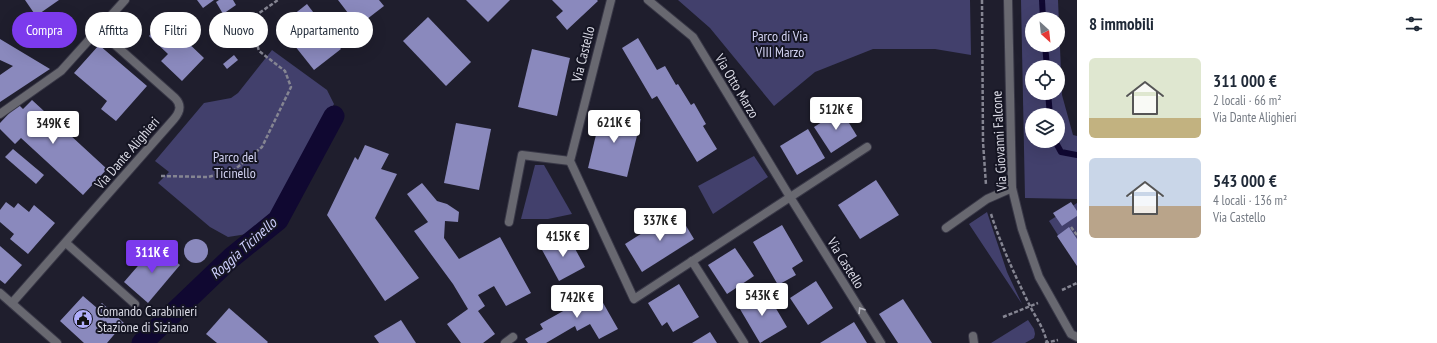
<!DOCTYPE html>
<html lang="it">
<head>
<meta charset="utf-8">
<style>
  :root { --surface:#fff; --page:#f2f2f3; --text:#1f2937; --muted:#747a83; --accent:#7c3aed }
  body { margin:0; font-family:"PT Sans Narrow",sans-serif; background:var(--page); color:var(--text); height:100vh; display:flex; flex-direction:column; font-size:15px; white-space:nowrap }
  * { box-sizing:border-box; margin:0 }
  p { font-size:13px; color:var(--muted) }
  .icon { flex:none; width:22px; height:22px; fill:none; stroke:currentColor; stroke-width:2; stroke-linecap:round; stroke-linejoin:round }
  .map { position:relative; flex:1; overflow:hidden }
  .details { display:flex; flex-direction:column; background:var(--surface); width:360px }
  .details>* { flex:none }
  .guide { position:absolute; left:12px; top:12px; width:380px; height:36px; display:flex; gap:8px }
  .needle { width:26px; rotate:153deg }
  .controls { position:absolute; left:1025px; top:12px; display:grid; gap:8px }
  .controls a { display:grid; place-items:center; width:40px; height:40px; border-radius:50%; background:var(--surface); box-shadow:0 4px 16px #0002; font-size:20px }
  .price { position:absolute; translate:-50% -34px; padding:0 9px; border-radius:4px; background:#fff; color:#222; font-size:13px; line-height:26px; filter:drop-shadow(0 1px 2px #0008) }
  .price::after { content:''; position:absolute; left:50%; top:24px; width:12px; height:9px; margin-left:-6px; background:inherit; clip-path:polygon(0 0,100% 0,50% 100%) }
  .price.current { background:var(--accent); color:#fff }
  ul { padding:0; list-style:none }
  li { display:flex; align-items:center; gap:12px; height:100px; padding:0 12px }
  li span { display:grid; place-items:center; flex:none; width:112px; height:80px; border-radius:6px; color:#555 }
  li>.icon { margin-inline-start:auto }
  span .icon { width:48px; height:48px; fill:#fffc; stroke-width:1 }
  li b { font-size:17px }
  h2 { display:flex; justify-content:space-between; align-items:center; height:48px; padding:0 12px; font-size:17px }
  .tag { padding:0 14px; border-radius:18px; background:var(--surface); box-shadow:0 4px 16px #0002; font-size:14px; line-height:36px }
  .tag.current { background:var(--accent); color:#fff }
  main { display:flex; flex:1; min-height:0 }
  .map>svg:first-child { display:block }
  .green { fill:#42406c; fill-rule:evenodd }
  .lines { fill:none; stroke-linecap:round; stroke-linejoin:round }
  .stream { stroke:#100831; stroke-width:6 }
  .canal { stroke:#100831; stroke-width:21 }
  .building { fill:#8a89bd }
  .lane-casing { stroke:#393847; stroke-width:10 }
  .street-casing { stroke:#393847; stroke-width:10 }
  .path { stroke:#858592; stroke-width:2.5; stroke-dasharray:4 2; stroke-linecap:butt }
  .lane { stroke:#686870; stroke-width:8 }
  .street { stroke:#686870; stroke-width:8 }
  .oneway { stroke:#b2b2bc }
  .labels { text-anchor:middle; dominant-baseline:central; stroke-width:4; stroke-linejoin:round; paint-order:stroke }
  .park-label { font-size:14px; fill:#d3d3f2; stroke:#151523 }
  .street-label { font-size:14px; fill:#dadae5; stroke:#151523 }
  .poi-label { font-size:14px; fill:#dadae5; stroke:#151523; text-anchor:start }
  .water-label { font-size:15px; font-style:italic; fill:#cecffd; stroke:#151523 }
</style>
</head>
<body>
<main>
<div class="map">
<svg width="1077" height="343" viewBox="0 0 1077 343">
  <rect width="100%" height="100%" fill="#1f1e2d"/>
  <g class="green">
    <path d="M678,0h292l1,55 -36,-6h-62l-58,23 -41,34 -64,-78z"/>
    <path d="M1021,0h37l4,95 11,40 4,1v63l-52,-1zM1032,19h26v26h-26zM1032,67h26v26h-26zM1032,115h26v26h-26z"/>
    <path d="M272,50l55,40 7,14 -24,47 -22,51 -17,16 -24,16 -19,3 -18,-10 -52,-44 11,-11 -14,-11 49,-58 27,-5 7,-5z"/>
    <path d="M754,156l14,21 -55,37 -15,-28z"/>
    <path d="M535,165h9l28,49 -24,5h-27z"/>
    <path d="M1077,203v62l-28,-44z"/>
    <path d="M987,212l20,60 15,32 -53,-80z"/>
    <path d="M1028,320l6,9 1,5 -1,4 -9,5h-34z"/>
  </g>
  <g class="lines">
    <g class="stream">
      <path d="M1042,0l1,19"/>
      <path d="M1045,45l2,22"/>
      <path d="M1048,93l2,22"/>
      <path d="M1055,141l6,11 16,3"/>
    </g>
    <path class="canal" d="M142,343l89,-85 47,-38 56,-104"/>
  </g>
  <g class="building">
    <path d="M25,0h34l-23,16z"/>
    <path d="M197,0h17l-11,8z"/>
    <path d="M219,0h14l3,5 -13,9 -7,-12z"/>
    <path d="M338,0h41l5,6 -26,20z"/>
    <path d="M466,0h44l-22,22z"/>
    <path d="M552,0h45l1,1 -31,29 -11,-13 7,-6z"/>
    <path d="M307,4l34,45 -27,21 -35,-44z"/>
    <path d="M171,13l20,19 -7,7 20,19 -22,23 -21,-20 7,-7 -19,-18z"/>
    <path d="M225,15l4,6 -10,7 -4,-6z"/>
    <path d="M428,17l43,45 -25,24 -43,-45z"/>
    <path d="M638,38l19,32 8,-4 11,19 2,-1 13,21 3,-2 12,21 -3,2 14,23 -20,13 -40,-66 -5,3 -30,-51z"/>
    <path d="M0,39l50,30 -50,33v-27l13,-9 -13,-6z"/>
    <path d="M99,45l48,41 -31,35 -15,-12 6,-8 -33,-28z"/>
    <path d="M532,49l38,9 -13,58 -39,-9z"/>
    <path d="M234,55l4,5 -11,9 -4,-5z"/>
    <path d="M32,100l75,69 -24,26 -62,-57 -6,6 -15,-15v-6l18,-19 5,5z"/>
    <path d="M602,110l39,9 -14,58 -39,-9z"/>
    <path d="M841,110l16,26 -26,17 -17,-26z"/>
    <path d="M456,123l35,6 -12,61 -35,-7z"/>
    <path d="M808,129l17,29 -28,17 -17,-29z"/>
    <path d="M365,145l24,9 -8,15 16,5 -22,44 44,60 -34,23 -58,-86 28,-58 3,3z"/>
    <path d="M13,149l31,26 -8,9 -31,-27z"/>
    <path d="M876,180l23,35 -39,24 -22,-34z"/>
    <path d="M422,183l15,18 10,3 12,8 -1,10 -13,-1 -1,17 15,21 41,-22 31,56 -25,13 -12,-20 -16,9 7,11 -7,5 17,23 -12,9h-22l-14,-19 21,-15 -15,-25 -39,-53 14,-9 -21,-28z"/>
    <path d="M6,202l8,6 4,-5 11,9 5,-7 21,18 -27,31 -18,-15 4,-5 -14,-12v-12z"/>
    <path d="M1071,202l6,9v5l-15,10 -9,-13z"/>
    <path d="M677,211l17,28 -52,33 -17,-28z"/>
    <path d="M782,225l21,36 -11,7 4,7 -18,10 -25,-43z"/>
    <path d="M1069,227l8,12v27l-20,-30z"/>
    <path d="M567,234l18,33 -26,14 -18,-33z"/>
    <circle cx="196" cy="251" r="12"/>
    <path d="M156,245l24,20 -32,38 -24,-21z"/>
    <path d="M0,246l22,19 -17,19 -5,-4z"/>
    <path d="M735,248l19,28 -27,18 -19,-29z"/>
    <path d="M816,281l17,27 -25,17 -18,-27z"/>
    <path d="M679,284l20,33 -26,15 -6,-10 -5,4 -14,-23z"/>
    <path d="M594,287l24,42 -19,10 -9,-15 -13,7 -2,-5 -29,17h-18l-3,-4 18,-10 -3,-5 25,-14 -3,-5z"/>
    <path d="M768,295l19,32 -27,16 -23,-39 14,-8 4,7z"/>
    <path d="M83,296l14,12 5,-5 22,20 -17,20h-23l-24,-22z"/>
    <path d="M903,299l29,44h-34l-19,-29z"/>
    <path d="M229,308l39,34 -1,1h-50l-11,-9z"/>
    <path d="M401,320l15,23h-37l-5,-7z"/>
    <path d="M854,322l13,21h-47z"/>
    <path d="M710,332l7,11h-25z"/>
  </g>
  <g class="lines">
    <defs>
      <g id="lane">
        <path d="M946,228l41,-29 25,-11"/>
        <path d="M66,243l69,61"/>
        <path d="M973,336l1,7"/>
      </g>
      <g id="street">
        <path d="M611,0l-41,161 64,138 233,-152"/>
        <path d="M648,0l45,37 97,160 91,146"/>
        <path d="M1008,0l4,188 10,41 17,48 32,57 6,3"/>
        <path d="M0,114l61,-43 64,-71"/>
        <path d="M509,222l13,-67 48,6"/>
        <path d="M692,261l52,82"/>
        <path d="M0,293l57,50"/>
        <path d="M12,303l162,-184c6,-7 8,-14 1,-21l-62,-55 -4,-7v-17"/>
        <path d="M505,343l8,-6"/>
      </g>
    </defs>
    <use href="#lane" class="lane-casing"/>
    <use href="#street" class="street-casing"/>
    <g class="path">
      <path d="M982,0l1,142 3,43"/>
      <path d="M161,176l47,1 25,-6 29,-24 29,-60 -6,-16 -26,-20 -6,-20 -1,-13 26,-18"/>
      <path d="M991,214c10,31 22,57 36,86 8,17 15,24 20,42"/>
      <path d="M1071,227l6,8"/>
      <path d="M1062,290l15,-7"/>
      <path d="M1003,317l35,-14"/>
      <path d="M1045,343l13,-3"/>
    </g>
    <use href="#lane" class="lane"/>
    <use href="#street" class="street"/>
  </g>
  <defs><path id="oneway-chevron" d="M-2-3.5L2.5 0L-2 3.5" fill="none" stroke-width="1.6" stroke-linecap="round" stroke-linejoin="round"/></defs>
  <use class="oneway" href="#oneway-chevron" transform="translate(861 310) rotate(-122)"/>
  <defs>
    <symbol id="civic-disc" viewBox="-11 -11 22 22"><circle r="9.5" fill="#b0aefa" stroke="#151523"/><path d="M-.6-6.5H3V-4.5H.6V-3L4-1V1h2V6H-6V1h2V-1L-.6-3ZM-1.2 2.5V6h2.4V2.5Z" fill="#111"/></symbol>
  </defs>
  <g fill-rule="evenodd">
    <use href="#civic-disc" x="72" y="308" width="22" height="22"/>
  </g>
  <g class="labels">
    <g class="park-label">
      <text x="780" y="36">Parco di Via<tspan x="780" dy="16">VIII Marzo</tspan></text>
      <text x="235" y="157">Parco del<tspan x="235" dy="16">Ticinello</tspan></text>
    </g>
    <g class="street-label">
      <text transform="translate(583 54) rotate(-76)">Via Castello</text>
      <text transform="translate(737 86) rotate(59)">Via Otto Marzo</text>
      <text transform="translate(999 141) rotate(-93)">Via Giovanni Falcone</text>
      <text transform="translate(127 153) rotate(-49)">Via Dante Alighieri</text>
      <text transform="translate(846 263) rotate(58)">Via Castello</text>
    </g>
    <g class="poi-label">
      <text x="97" y="311">Comando Carabinieri<tspan x="97" dy="16">Stazione di Siziano</tspan></text>
    </g>
    <g class="water-label">
      <text transform="translate(243 248) rotate(-42)">Roggia Ticinello</text>
    </g>
  </g>
</svg>
<div class="controls">
<a><svg class="needle" viewBox="-14 -14 28 28"><path d="M0-13l5 13h-10z" fill="#e53935"/><path d="M0 13l5-13h-10z" fill="#747a83"/></svg></a>
<a><svg class="icon" aria-label="locate" viewBox="0 0 24 24"><circle cx="12" cy="12" r="6"/><path d="M12 2v4M12 18v4M2 12h4M18 12h4"/></svg></a>
<a><svg class="icon" aria-label="layers" viewBox="0 0 24 24"><path d="M12 4l9 5-9 5-9-5zM3 14l9 5 9-5"/></svg></a>
</div>
<b class="price" style="left:836px;top:131px">512K €</b>
<b class="price" style="left:614px;top:144px">621K €</b>
<b class="price" style="left:53px;top:145px">349K €</b>
<b class="price" style="left:660px;top:242px">337K €</b>
<b class="price" style="left:563px;top:258px">415K €</b>
<b class="price current" style="left:152px;top:274px">311K €</b>
<b class="price" style="left:762px;top:317px">543K €</b>
<b class="price" style="left:577px;top:319px">742K €</b>
<div class="guide">
<a class="tag current">Compra</a>
<a class="tag">Affitta</a>
<a class="tag">Filtri</a>
<a class="tag">Nuovo</a>
<a class="tag">Appartamento</a>
</div>
</div>
<section class="details">
<h2>8 immobili<svg class="icon" aria-label="filters" viewBox="0 0 24 24"><path d="M4 7h16M4 17h16"/><circle cx="9" cy="7" r="2"/><circle cx="15" cy="17" r="2"/></svg></h2>
<ul>
<li><span style="background:linear-gradient(#dfe7d0 75%,#c2b280 0)"><svg class="icon" aria-label="home" viewBox="0 0 24 24"><path d="M3 11l9-7 9 7M6 9v11h12V9"/></svg></span><div><b>311 000 €</b><p>2 locali · 66 m²</p><p>Via Dante Alighieri</p></div></li>
<li><span style="background:linear-gradient(#c9d6e8 60%,#b9a48a 0)"><svg class="icon" aria-label="home" viewBox="0 0 24 24"><path d="M3 11l9-7 9 7M6 9v11h12V9"/></svg></span><div><b>543 000 €</b><p>4 locali · 136 m²</p><p>Via Castello</p></div></li>
</ul>
</section>
</main>
</body>
</html>
